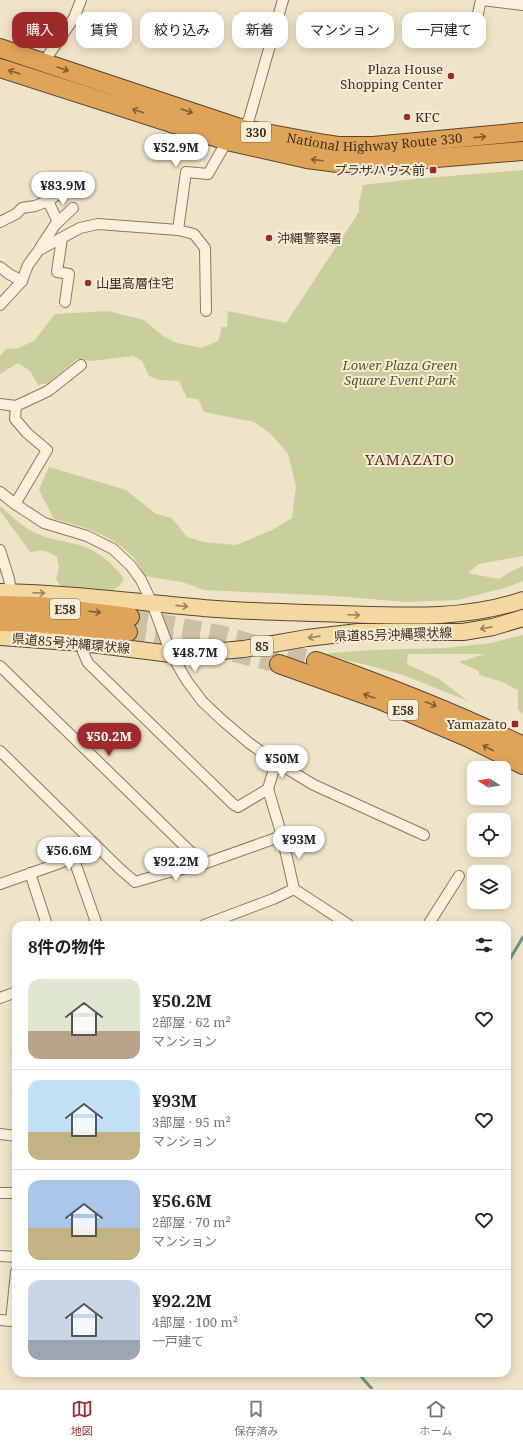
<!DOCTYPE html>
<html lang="ja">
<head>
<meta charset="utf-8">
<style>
  :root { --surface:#fff; --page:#f2f2f2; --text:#202124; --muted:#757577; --line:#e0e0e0; --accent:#9e2a2b }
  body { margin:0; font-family:"Noto Serif","Noto Sans JP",serif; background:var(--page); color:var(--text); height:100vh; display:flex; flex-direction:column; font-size:15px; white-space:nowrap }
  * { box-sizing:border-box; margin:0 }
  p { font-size:13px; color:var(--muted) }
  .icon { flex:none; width:22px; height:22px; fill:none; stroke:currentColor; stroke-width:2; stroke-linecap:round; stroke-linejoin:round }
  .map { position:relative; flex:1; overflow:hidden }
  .drawer { position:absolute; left:12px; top:921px; width:499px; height:456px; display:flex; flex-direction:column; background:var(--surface); border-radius:12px; box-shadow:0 2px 10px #0003 }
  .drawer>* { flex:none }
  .top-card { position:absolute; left:12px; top:12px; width:499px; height:36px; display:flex; gap:8px }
  .needle { width:26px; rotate:282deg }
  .buttons { position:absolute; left:467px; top:761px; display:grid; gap:8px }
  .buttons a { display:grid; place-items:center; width:44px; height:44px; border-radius:8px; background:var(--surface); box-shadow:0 2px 10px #0003; font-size:20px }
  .price { position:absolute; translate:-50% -34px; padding:0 9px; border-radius:14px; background:#fff; color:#222; font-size:13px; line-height:26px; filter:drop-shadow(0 1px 2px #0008) }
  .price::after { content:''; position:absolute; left:50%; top:24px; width:12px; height:9px; margin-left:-6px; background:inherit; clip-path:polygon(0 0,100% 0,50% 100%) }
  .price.selected { background:var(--accent); color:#fff }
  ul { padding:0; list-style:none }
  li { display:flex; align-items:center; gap:12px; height:100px; padding:0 16px }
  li+li { border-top:1px solid var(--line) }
  li span { display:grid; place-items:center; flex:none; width:112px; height:80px; border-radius:12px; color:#555 }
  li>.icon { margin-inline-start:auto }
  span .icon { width:48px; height:48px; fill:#fffc; stroke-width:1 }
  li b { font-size:17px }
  h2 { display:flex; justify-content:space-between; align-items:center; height:48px; padding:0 16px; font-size:17px }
  .chip { padding:0 14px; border-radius:12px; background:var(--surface); box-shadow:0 2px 10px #0003; font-size:14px; line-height:36px }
  .chip.selected { background:var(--accent); color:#fff }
  .tab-bar { display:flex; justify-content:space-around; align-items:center; height:56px; border-top:1px solid var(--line); background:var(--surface); font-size:11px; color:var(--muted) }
  .tab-bar a { display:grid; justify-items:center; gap:2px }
  .tab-bar .selected { color:var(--accent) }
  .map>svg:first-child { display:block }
  .green { fill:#c9cf9b }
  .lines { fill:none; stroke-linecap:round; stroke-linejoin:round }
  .stream { stroke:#6f938a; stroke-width:3 }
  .highway-tunnel { stroke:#ccc0a6; stroke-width:18; stroke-dasharray:18 9; stroke-linecap:butt }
  .street-casing { stroke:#8d765c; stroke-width:12 }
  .primary-casing { stroke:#5b4430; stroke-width:18 }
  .highway-casing { stroke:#5b4430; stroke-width:20 }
  .street { stroke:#faf1dc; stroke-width:10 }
  .primary { stroke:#f3d9a0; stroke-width:16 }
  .highway { stroke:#e0a458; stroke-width:18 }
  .oneway { stroke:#7e5d36 }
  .oneway2 { stroke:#988460 }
  .poi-dot { fill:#9e2a2b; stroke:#f7eed8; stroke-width:1.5 }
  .labels { text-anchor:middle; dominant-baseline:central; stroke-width:4; stroke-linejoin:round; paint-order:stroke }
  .shield { fill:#f7eed8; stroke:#756857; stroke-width:1 }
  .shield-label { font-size:12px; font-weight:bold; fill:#3d2e20 }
  .poi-label { font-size:13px; fill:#3d2e20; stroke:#f7eed8; text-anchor:end }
  .street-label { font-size:13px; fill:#3d2e20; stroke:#f7eed8 }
  .park-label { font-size:13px; font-style:italic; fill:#4d5a26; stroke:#f7eed8 }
  .quarter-label { font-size:15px; letter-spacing:1px; fill:#6b2e1e; stroke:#f7eed8 }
</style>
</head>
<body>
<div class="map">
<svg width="523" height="1389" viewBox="0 0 523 1389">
  <rect width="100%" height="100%" fill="#f0e4c8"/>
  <g class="green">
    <path d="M523,170v386l-44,8 -11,9 31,6 11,-7 13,-6v15l-15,6 -50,13 -52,2 -71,-6 -131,-6 -22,-8 -38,-6c-4,-7 -7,-16 -13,-21 -21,-21 -50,-29 -77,-36l-15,-29 10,-23 77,23 30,24 16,4 15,19 17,5 32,3 36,-15 20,-12 4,-32 -8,-32 -17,-20 -17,-12 -50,-10 -6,-13 -11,-1 -8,-17 -20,-1 -10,-4 -7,-15 -9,-5 -41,5 -15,-2 -29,24 -10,2 -8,-14 -12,-8 -18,11v-18l6,-7 12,-1 16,-7 21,-27 53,-3 36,9 19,16 14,7 25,5 16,-7 4,-14h5l1,-16 58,12 73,-111v-9l4,-18 51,-6z"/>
    <path d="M0,506c12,10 23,22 38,28 13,6 28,7 42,11 18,6 34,19 44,34l-5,7 -6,4 -52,-4 -5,-7 3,-11 -2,-11c-9,-6 -17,-9 -26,-4l-31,-42z"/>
    <path d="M523,635v80l-5,-6v-19l-18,-9 -21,-6v-4l-20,-9 26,-8h-77l-1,10 32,15 29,22 -65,-26 -40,-11 -44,-10 51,-4 75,-2 46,-5z"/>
  </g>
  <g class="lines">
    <g class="stream">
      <path d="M507,964l16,-27"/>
      <path d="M358,1373l14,16"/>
    </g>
    <g class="highway-tunnel">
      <path d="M130,617l90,17 96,27"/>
      <path d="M128,632l81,15 70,17"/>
    </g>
    <defs>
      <g id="street">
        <path d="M482,0l41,5"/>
        <path d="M473,36l8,-36"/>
        <path d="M43,63l31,-45 7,-18"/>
        <path d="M48,201l10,21"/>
        <path d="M0,222l16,-8 6,-6 13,-2 13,-5 19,-13"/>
        <path d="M178,230l8,-58 22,2 19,-33 16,-12 6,-10 34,-119"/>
        <path d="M62,238l-5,34 12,2 -4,28"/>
        <path d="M40,248l15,-23 18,-17"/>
        <path d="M0,267l9,7 13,7 -22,24"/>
        <path d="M22,281l6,-16 11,-15 41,-22 18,-4 80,6 16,4 11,14 1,63"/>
        <path d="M0,404l16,2"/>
        <path d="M0,492l15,12 29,19 43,13 26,13 18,17 10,14 11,23 19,51 16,27 15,20 20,19 27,23 27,19 38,23 110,50"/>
        <path d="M15,504l32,-54 -20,-17 -12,-14 1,-13 32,-15 33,-26"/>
        <path d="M0,550l9,29 2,13"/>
        <path d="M83,643v9l5,11 145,141 5,3 30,-18 14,47 12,53 55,36"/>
        <path d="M0,666l203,198"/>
        <path d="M0,751l119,117 16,14 27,-8 41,-10 79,-28"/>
        <path d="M268,789l8,-27"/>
        <path d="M73,857l24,68"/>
        <path d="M30,873l17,52"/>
        <path d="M0,884l60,-21 13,-6 15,-19"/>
        <path d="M204,925l69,-26 21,-10"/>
        <path d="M428,925l31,-49"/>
        <path d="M0,998l16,-6"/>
        <path d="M0,1134l16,2"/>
        <path d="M0,1193h16"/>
        <path d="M0,1256l16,1"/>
        <path d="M0,1320l11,1 5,-49"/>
      </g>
      <g id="primary">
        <path d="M0,592c64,1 129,9 193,15 49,5 98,5 148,7 61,2 123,6 182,-14"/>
        <path d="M0,637l83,6 88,11 28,-1 45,-4 63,-11 51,-6h105l30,-5 30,-9"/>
      </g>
      <g id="highway">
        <path id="s1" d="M0,48l243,81 82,15 13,2h35l150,-14"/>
        <path d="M0,68l227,73 80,18 31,4h37l148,-12"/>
        <path d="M0,605l40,1 90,11"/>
        <path d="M0,622l37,1 91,9"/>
        <path d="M316,661c70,25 140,52 207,85"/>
        <path d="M279,664l101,36 89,38 54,27"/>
      </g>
    </defs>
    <use href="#street" class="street-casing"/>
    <use href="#primary" class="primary-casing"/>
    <use href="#highway" class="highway-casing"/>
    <use href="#street" class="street"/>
    <use href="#primary" class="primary"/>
    <use href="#highway" class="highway"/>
  </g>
  <defs><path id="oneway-shaft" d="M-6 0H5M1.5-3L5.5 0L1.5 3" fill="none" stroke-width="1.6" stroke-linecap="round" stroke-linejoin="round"/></defs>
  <g class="oneway">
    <use href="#oneway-shaft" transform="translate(63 69) rotate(19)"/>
    <use href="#oneway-shaft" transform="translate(14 72) rotate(-162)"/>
    <use href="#oneway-shaft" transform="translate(138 111) rotate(-162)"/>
    <use href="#oneway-shaft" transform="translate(187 111) rotate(19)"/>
    <use href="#oneway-shaft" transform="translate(480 137) rotate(-6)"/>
    <use href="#oneway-shaft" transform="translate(317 160) rotate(-173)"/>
    <use href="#oneway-shaft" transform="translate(95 612) rotate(7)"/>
    <use href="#oneway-shaft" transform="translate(369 696) rotate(-161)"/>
    <use href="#oneway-shaft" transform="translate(431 704) rotate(22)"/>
    <use href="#oneway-shaft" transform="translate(488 748) rotate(-153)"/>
  </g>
  <g class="oneway2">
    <use href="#oneway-shaft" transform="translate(39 593) rotate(2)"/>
    <use href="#oneway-shaft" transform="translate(182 606) rotate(6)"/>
    <use href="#oneway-shaft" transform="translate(354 615) rotate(2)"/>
    <use href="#oneway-shaft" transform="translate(486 628) rotate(169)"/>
    <use href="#oneway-shaft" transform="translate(314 637) rotate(172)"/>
  </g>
  <g class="poi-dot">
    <circle cx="451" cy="76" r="4"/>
    <circle cx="407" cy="117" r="4"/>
    <rect x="429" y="166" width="8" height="8" rx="2"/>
    <circle cx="269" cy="238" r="4"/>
    <circle cx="88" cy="283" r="4"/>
    <rect x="511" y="720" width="8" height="8" rx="2"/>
  </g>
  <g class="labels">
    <g class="shield">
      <rect x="241" y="122" width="30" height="20" rx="3"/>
      <rect x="50" y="599" width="30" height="20" rx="3"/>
      <rect x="251" y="636" width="22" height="20" rx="3"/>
      <rect x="388" y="700" width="30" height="20" rx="3"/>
    </g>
    <g class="shield-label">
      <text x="256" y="132">330</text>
      <text x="65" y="609">E58</text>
      <text x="262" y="646">85</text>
      <text x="403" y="710">E58</text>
    </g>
    <g class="poi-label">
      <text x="443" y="69">Plaza House<tspan x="443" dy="15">Shopping Center</tspan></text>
      <text x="415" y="117" text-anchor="start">KFC</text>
      <text x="425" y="170">プラザハウス前</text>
      <text x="277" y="238" text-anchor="start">沖縄警察署</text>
      <text x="96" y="283" text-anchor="start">山里高層住宅</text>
      <text x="507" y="724">Yamazato</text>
    </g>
    <g class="street-label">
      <text stroke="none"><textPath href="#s1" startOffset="389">National Highway Route 330</textPath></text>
      <text transform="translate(393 634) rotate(-2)">県道85号沖縄環状線</text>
      <text transform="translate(71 643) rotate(5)">県道85号沖縄環状線</text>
    </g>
    <g class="park-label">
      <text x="400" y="365">Lower Plaza Green<tspan x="400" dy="15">Square Event Park</tspan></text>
    </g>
    <g class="quarter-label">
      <text x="410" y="459">YAMAZATO</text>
    </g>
  </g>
</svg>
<div class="buttons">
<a><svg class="needle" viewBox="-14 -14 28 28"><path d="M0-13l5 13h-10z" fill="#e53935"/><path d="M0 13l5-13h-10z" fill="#757577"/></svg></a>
<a><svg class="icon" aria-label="locate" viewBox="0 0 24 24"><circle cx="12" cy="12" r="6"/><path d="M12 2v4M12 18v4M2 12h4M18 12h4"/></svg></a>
<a><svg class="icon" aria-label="layers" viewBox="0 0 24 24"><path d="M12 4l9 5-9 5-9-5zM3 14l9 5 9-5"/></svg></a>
</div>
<b class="price" style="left:176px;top:168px">¥52.9M</b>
<b class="price" style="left:63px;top:206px">¥83.9M</b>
<b class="price" style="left:195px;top:673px">¥48.7M</b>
<b class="price selected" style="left:109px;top:757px">¥50.2M</b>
<b class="price" style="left:282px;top:779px">¥50M</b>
<b class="price" style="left:299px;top:860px">¥93M</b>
<b class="price" style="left:69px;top:871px">¥56.6M</b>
<b class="price" style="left:176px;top:882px">¥92.2M</b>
<div class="top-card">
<a class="chip selected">購入</a>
<a class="chip">賃貸</a>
<a class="chip">絞り込み</a>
<a class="chip">新着</a>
<a class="chip">マンション</a>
<a class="chip">一戸建て</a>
</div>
<section class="drawer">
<h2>8件の物件<svg class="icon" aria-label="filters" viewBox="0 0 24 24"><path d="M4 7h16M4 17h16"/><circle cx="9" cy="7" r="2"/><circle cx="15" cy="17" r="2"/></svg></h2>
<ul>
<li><span style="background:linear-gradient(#dfe7d0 65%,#b9a48a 0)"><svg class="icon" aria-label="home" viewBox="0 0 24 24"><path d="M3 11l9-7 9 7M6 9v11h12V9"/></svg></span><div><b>¥50.2M</b><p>2部屋 · 62 m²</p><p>マンション</p></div><svg class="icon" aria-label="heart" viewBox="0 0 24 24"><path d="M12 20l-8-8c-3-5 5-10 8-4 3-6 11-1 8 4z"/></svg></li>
<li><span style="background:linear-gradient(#bfe0f5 65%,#c2b280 0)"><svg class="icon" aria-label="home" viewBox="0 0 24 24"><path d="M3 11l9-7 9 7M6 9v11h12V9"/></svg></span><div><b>¥93M</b><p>3部屋 · 95 m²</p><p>マンション</p></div><svg class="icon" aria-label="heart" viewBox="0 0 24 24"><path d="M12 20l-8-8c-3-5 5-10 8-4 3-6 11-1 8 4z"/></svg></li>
<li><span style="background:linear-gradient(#a9c7e8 60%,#c2b280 0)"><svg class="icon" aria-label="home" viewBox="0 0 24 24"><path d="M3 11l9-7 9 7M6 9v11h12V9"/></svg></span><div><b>¥56.6M</b><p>2部屋 · 70 m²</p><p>マンション</p></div><svg class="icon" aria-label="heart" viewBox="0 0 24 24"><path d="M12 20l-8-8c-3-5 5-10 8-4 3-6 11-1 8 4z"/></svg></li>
<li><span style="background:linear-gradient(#c9d6e8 75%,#9aa5b1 0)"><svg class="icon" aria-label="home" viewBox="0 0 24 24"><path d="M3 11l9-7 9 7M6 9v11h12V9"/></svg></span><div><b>¥92.2M</b><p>4部屋 · 100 m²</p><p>一戸建て</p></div><svg class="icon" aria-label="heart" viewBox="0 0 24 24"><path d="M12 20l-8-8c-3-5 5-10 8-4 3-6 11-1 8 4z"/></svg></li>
</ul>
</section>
</div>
<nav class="tab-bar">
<a class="selected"><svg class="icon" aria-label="map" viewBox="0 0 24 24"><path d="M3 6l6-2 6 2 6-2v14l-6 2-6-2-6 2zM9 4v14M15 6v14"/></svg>地図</a>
<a><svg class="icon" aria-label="saved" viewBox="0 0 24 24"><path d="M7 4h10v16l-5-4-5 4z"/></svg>保存済み</a>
<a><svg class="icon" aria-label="home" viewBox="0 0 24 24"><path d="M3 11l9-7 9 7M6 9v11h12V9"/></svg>ホーム</a>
</nav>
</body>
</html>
